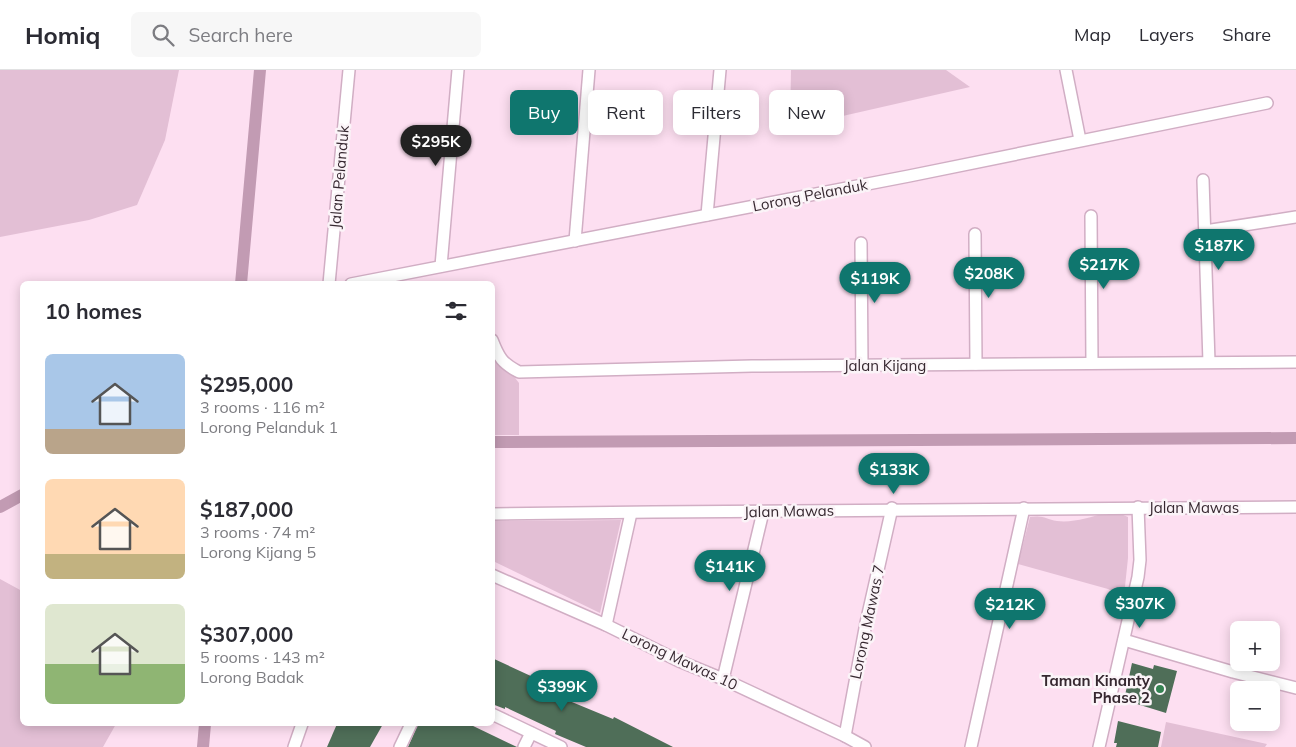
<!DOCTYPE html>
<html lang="en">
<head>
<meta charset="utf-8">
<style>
  :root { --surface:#fff; --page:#f7f7f7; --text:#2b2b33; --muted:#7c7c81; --line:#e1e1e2; --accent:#0f766e }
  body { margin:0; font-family:Mulish,sans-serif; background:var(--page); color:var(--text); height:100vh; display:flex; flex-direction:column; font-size:19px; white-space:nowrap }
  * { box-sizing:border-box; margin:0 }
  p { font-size:16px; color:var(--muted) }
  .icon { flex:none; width:28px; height:28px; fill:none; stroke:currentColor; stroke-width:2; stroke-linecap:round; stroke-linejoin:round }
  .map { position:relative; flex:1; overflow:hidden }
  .side { position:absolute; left:20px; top:211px; width:475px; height:445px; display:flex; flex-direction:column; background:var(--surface); border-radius:8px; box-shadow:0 2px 12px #0003 }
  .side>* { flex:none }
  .guide { position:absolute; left:510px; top:20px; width:475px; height:45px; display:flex; gap:10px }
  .buttons { position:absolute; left:1230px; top:551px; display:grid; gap:10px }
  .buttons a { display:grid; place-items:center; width:50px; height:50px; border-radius:8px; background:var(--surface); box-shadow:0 2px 12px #0003; font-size:25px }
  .price { position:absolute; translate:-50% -42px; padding:0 11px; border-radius:18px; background:var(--accent); color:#fff; font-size:16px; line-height:32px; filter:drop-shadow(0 1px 2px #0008) }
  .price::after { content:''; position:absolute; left:50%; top:30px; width:15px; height:11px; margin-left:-8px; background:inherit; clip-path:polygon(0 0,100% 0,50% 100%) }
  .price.on { background:#222; color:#fff }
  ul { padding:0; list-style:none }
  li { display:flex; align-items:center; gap:15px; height:125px; padding:0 25px }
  li span { display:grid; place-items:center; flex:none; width:140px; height:100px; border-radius:8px; color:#555 }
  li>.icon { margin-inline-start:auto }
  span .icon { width:60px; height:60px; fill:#fffc; stroke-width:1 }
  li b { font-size:21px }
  h2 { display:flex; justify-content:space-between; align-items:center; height:60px; padding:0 25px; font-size:21px }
  .chip { padding:0 18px; border-radius:8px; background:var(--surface); box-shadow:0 2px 12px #0003; font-size:18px; line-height:45px }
  .chip.on { background:var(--accent); color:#fff }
  header { display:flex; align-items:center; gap:30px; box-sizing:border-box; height:70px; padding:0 25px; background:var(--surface); border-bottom:1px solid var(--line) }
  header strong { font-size:24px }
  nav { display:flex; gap:28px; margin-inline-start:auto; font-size:18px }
  .search { width:350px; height:45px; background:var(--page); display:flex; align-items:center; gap:12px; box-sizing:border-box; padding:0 18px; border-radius:8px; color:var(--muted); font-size:19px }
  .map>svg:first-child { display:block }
  .green { fill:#e3bfd5 }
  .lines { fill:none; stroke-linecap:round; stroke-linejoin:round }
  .canal { stroke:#c29bb3; stroke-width:12 }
  .building { fill:#4f6e58 }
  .minor-casing { stroke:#d1aec4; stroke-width:14 }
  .minor { stroke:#fff; stroke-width:11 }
  .poi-dot { fill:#358352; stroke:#fbf4f8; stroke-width:2 }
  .labels { text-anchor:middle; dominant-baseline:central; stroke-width:5; stroke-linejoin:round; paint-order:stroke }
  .street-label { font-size:15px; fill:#362830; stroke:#fbf4f8 }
  .poi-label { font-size:15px; font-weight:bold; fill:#362830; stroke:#fbf4f8; text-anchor:end }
</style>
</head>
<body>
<header>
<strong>Homiq</strong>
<div class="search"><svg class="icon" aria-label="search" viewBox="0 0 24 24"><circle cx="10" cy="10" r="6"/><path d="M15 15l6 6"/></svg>Search here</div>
<nav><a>Map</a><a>Layers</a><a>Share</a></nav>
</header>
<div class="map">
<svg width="1296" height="677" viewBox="0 0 1296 677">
  <rect width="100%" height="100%" fill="#fddff1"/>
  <g class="green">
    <path d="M0,0h179l-14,70 -28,65 -48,15 -89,17z"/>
    <path d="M791,0h155l24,17 -180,41z"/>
    <path d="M493,272l12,23 14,18v52h-26z"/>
    <path d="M1105,443l16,1 7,3v41l-4,38 -16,-7 -90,-25 12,-47c14,-2 16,2 27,4 16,2 34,-4 48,-8z"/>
    <path d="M621,450l-21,93 -107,-52v-40z"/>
    <path d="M0,509l22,12v133h94l-13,23h-103z"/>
    <path d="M1166,652l101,22 -2,3h-104z"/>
  </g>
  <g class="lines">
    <g class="canal">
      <path d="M241,214l19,-214"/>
      <path d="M492,372l804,-4"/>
      <path d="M0,437l22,-12"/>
      <path d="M203,677l2,-23"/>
    </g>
  </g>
  <g class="building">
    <path d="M492,588l78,36 -3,6 46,19 1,-2 59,30h-87l-31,-13 1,-3 -51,-24v2l-13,-5z"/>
    <path d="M1132,593l21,6 1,-4 23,6 -11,42 -42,-13z"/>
    <path d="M1118,651l43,11 -3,15h-42l1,-4h-3z"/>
    <path d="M337,654h46l-13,23h-43z"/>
    <path d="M418,654h51l48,23h-109z"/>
  </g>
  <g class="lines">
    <defs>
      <g id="minor">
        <path d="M1066,0l14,70"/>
        <path d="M1203,110l6,182"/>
        <path d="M707,145l13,-145"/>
        <path d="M1091,146l1,147"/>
        <path d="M1205,161l91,-14"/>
        <path d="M975,164l1,130"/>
        <path d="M575,171l14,-171"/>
        <path d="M861,173l1,122"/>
        <path d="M441,196l17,-196"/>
        <path d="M329,214l20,-214"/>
        <path d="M351,214l558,-108 358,-73"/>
        <path d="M492,270c7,18 10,23 27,32l233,-6 544,-4"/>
        <path d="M492,444c268,-3 536,-7 804,-7"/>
        <path d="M492,505l114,50 73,36 44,18 122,57 20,11"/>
        <path d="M606,555l25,-112"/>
        <path d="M1124,570l109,32 63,16"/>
        <path d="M723,609l40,-167"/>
        <path d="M492,644l69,33"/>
        <path d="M845,666l21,-113 26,-115"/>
        <path d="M294,677l8,-23"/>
        <path d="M400,677l11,-23"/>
        <path d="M524,677l7,-14"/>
        <path d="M971,677l53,-239"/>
        <path d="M1099,677l39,-170 2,-17 -2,-53"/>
      </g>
    </defs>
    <use href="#minor" class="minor-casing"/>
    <use href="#minor" class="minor"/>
  </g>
  <circle class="poi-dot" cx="1160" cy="619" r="5"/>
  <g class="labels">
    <g class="street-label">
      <text transform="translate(339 107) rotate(-85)">Jalan Pelanduk</text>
      <text transform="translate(810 125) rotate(-11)">Lorong Pelanduk</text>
      <text x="885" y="295">Jalan Kijang</text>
      <text x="1194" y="437">Jalan Mawas</text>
      <text transform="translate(789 441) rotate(-1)">Jalan Mawas</text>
      <text transform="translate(867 552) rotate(-78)">Lorong Mawas 7</text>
      <text transform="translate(680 589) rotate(25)">Lorong Mawas 10</text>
    </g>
    <g class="poi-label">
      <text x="1150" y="610">Taman Kinanty<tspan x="1150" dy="17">Phase 2</tspan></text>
    </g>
  </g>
</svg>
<div class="buttons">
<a>+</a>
<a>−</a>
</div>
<b class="price on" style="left:436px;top:97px">$295K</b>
<b class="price" style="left:1219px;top:201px">$187K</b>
<b class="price" style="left:1104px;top:220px">$217K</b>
<b class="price" style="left:989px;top:229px">$208K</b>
<b class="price" style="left:875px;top:234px">$119K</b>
<b class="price" style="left:894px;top:425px">$133K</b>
<b class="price" style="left:730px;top:522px">$141K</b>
<b class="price" style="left:1140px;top:559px">$307K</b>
<b class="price" style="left:1010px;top:560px">$212K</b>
<b class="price" style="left:562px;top:642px">$399K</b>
<div class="guide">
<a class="chip on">Buy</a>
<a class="chip">Rent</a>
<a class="chip">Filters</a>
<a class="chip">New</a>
</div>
<section class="side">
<h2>10 homes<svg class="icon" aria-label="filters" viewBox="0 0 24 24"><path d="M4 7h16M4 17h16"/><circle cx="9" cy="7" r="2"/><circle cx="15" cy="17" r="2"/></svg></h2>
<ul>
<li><span style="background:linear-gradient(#a9c7e8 75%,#b9a48a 0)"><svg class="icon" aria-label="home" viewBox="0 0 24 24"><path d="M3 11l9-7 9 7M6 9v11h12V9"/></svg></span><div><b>$295,000</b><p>3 rooms · 116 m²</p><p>Lorong Pelanduk 1</p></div></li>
<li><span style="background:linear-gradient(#ffd9b3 75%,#c2b280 0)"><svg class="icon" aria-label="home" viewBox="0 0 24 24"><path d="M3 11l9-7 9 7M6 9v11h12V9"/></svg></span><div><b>$187,000</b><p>3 rooms · 74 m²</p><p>Lorong Kijang 5</p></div></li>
<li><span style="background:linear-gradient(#dfe7d0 60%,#8fb573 0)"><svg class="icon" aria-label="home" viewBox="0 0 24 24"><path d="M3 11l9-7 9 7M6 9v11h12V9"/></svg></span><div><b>$307,000</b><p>5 rooms · 143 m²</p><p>Lorong Badak</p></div></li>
</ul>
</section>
</div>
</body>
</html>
